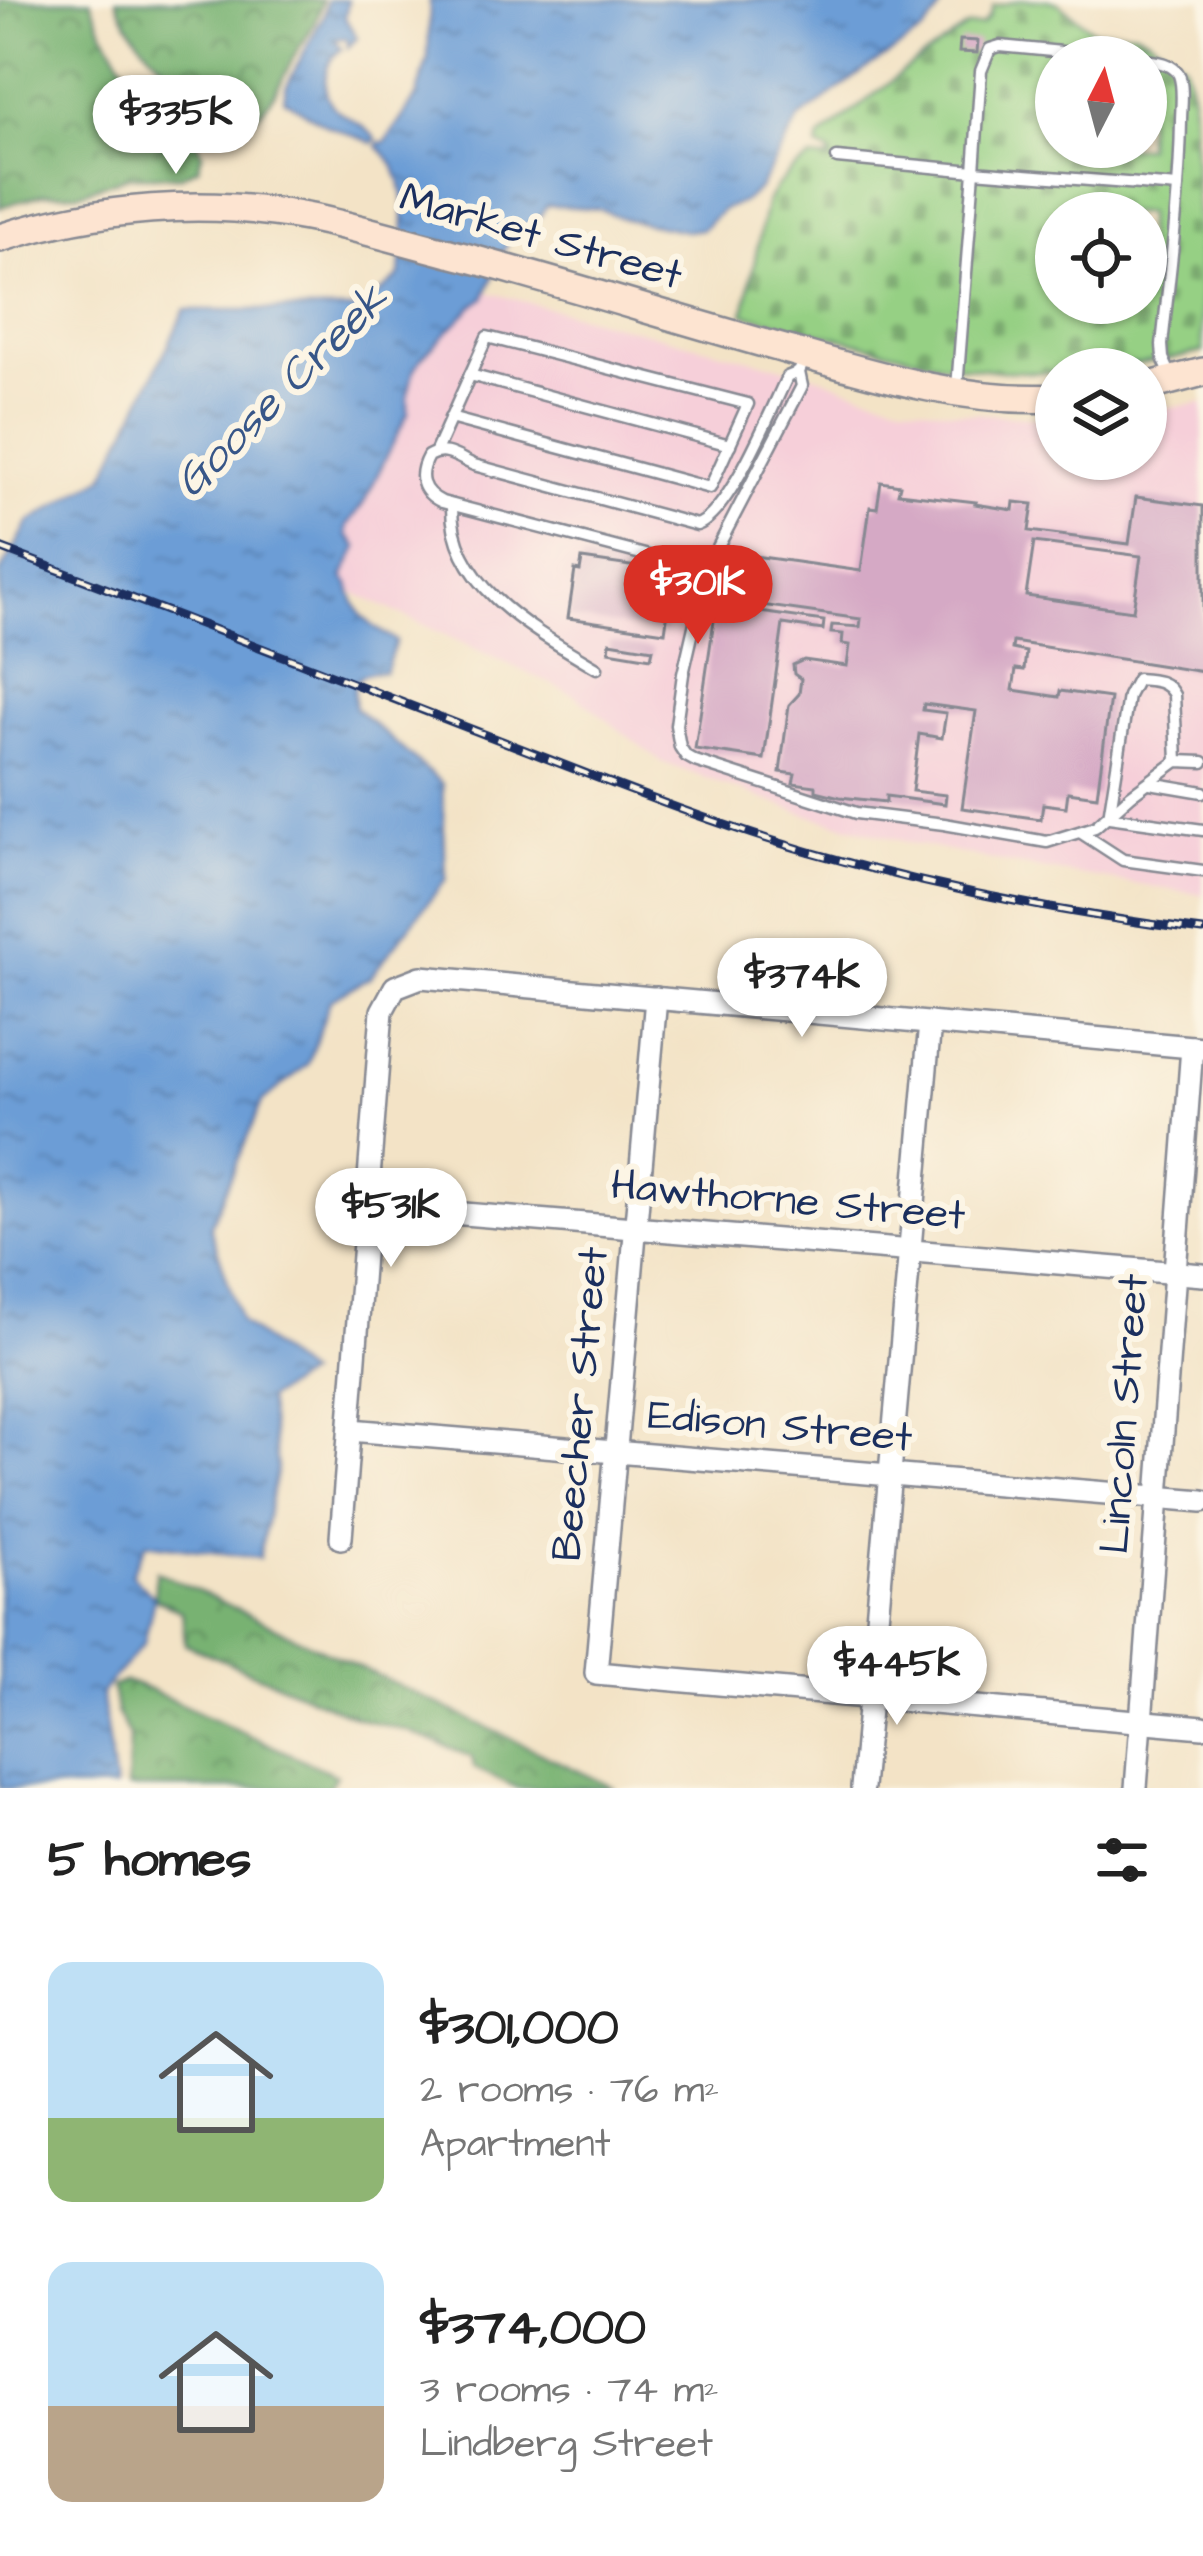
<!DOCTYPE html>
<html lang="en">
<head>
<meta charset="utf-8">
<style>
  :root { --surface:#fff; --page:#f2f2f2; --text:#222; --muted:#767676; --accent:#d93025 }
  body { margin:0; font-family:"Architects Daughter",sans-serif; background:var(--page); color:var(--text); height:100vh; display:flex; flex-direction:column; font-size:45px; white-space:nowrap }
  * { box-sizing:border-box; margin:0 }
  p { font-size:39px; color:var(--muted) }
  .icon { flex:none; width:66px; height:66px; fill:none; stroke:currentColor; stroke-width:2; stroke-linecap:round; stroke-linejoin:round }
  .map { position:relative; height:1788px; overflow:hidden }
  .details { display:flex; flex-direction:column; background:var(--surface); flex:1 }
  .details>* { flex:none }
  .needle { width:78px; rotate:6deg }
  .fabs { position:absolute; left:1035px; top:36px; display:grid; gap:24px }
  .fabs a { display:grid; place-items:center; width:132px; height:132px; border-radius:50%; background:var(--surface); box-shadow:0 3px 9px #0004; font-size:60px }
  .price { position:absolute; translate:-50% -102px; padding:0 27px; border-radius:42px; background:#fff; color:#222; font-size:39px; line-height:78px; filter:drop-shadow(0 3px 6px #0008) }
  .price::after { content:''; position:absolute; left:50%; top:72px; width:36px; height:27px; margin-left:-18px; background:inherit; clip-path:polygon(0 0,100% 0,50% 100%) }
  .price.selected { background:var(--accent); color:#fff }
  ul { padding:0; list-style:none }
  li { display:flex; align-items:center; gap:36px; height:300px; padding:0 48px }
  li span { display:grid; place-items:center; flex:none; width:336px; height:240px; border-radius:24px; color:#555 }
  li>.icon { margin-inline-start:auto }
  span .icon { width:144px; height:144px; fill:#fffc; stroke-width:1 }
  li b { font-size:51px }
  h2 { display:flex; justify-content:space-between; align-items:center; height:144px; padding:0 48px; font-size:51px }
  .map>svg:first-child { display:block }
  .built { fill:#f6cfd9 }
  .forest { fill:url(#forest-crowns); stroke:#4a7068; stroke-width:3 }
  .cemetery { fill:url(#cemetery-stones); stroke:#588071; stroke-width:3; fill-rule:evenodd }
  .water { fill:url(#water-ripples); stroke:#44669a; stroke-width:3 }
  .building { fill:#d5a9c5; fill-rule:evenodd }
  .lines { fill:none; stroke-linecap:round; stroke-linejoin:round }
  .service-casing { stroke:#878992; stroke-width:15 }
  .minor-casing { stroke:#878992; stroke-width:26 }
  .secondary-casing { stroke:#878992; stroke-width:32 }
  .service { stroke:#fff; stroke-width:10 }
  .minor { stroke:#fff; stroke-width:21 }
  .secondary { stroke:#fde4d1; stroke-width:27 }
  .rail-casing { stroke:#1b2f5e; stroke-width:9 }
  .rail { stroke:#fcf5e5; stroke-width:4.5; stroke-dasharray:14; stroke-linecap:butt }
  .labels { text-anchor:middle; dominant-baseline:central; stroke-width:12; stroke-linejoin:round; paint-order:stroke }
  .street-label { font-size:42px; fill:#1b2f5e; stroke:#fcf5e5 }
  .water-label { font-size:45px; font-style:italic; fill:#375688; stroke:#fcf5e5 }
</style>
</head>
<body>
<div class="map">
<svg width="1203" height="1788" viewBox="0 0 1203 1788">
  <defs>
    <pattern id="forest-crowns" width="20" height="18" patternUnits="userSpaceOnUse" patternTransform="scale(3)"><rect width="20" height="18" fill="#78b272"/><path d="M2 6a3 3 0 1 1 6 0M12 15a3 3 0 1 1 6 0" fill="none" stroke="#629161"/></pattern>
    <pattern id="cemetery-stones" width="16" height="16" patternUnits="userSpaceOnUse" patternTransform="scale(3)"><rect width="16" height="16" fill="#96d084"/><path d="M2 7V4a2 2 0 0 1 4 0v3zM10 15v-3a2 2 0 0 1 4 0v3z" fill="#7aa96f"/></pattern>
    <pattern id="water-ripples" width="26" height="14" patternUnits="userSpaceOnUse" patternTransform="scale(3)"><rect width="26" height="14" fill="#6c9dd6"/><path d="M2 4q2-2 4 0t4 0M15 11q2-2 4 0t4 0" fill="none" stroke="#5880b1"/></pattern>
  </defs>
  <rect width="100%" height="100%" fill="#fcf5e5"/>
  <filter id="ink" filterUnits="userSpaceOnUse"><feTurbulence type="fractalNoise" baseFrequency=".00833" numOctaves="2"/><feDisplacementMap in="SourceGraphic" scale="24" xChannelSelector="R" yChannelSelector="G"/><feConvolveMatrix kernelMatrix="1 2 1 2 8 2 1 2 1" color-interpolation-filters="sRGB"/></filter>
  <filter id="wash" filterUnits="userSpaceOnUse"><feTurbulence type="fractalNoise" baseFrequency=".004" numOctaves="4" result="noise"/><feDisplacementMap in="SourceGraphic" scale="48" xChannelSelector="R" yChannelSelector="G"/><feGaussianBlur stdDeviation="2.7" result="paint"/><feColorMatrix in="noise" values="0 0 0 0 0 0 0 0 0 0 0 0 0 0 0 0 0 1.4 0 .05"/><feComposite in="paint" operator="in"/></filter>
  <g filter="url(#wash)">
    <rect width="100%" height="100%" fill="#f3e3c6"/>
    <path class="built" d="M487,292l334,85 29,12 52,14 54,9 100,7v40h90v-48l57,-8v492l-187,-30 -106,-22 -102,-28 -147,-53 -86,-67 -225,-104 -1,-7 -6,-7 14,-30 -10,-11v-10l16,-22 45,-91v-19l5,-22 23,-31 25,-21z"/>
    <g class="forest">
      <path d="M0,0h91l10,27 21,36 75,77 5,14 -4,14 -17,8h-52l-49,17 -36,1 -44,13z"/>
      <path d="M116,0h206c-5,24 -14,33 -26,53 -15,27 -25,56 -52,73 -47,-34 -106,-69 -128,-126z"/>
      <path d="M156,1571l459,217h-97l-44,-20 -2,-11 -64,-26 -47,-12 -176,-75 -3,-32 -28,-14z"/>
      <path d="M125,1681l27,10 184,84 -7,13h-202l2,-52 -13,-24 -4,-25z"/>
    </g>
    <path class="cemetery" d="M1023,0h24l11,3 36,28h41l14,7 35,25 8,27 11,262c-51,12 -94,17 -147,17v3l-4,1 -49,-2 -60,-7 -199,-50 22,-110 10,-17 16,-16 19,-12h19l-2,-7 -11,-5 3,-9 80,-64 67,-47 15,-2 7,-8 4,-11zM1056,57h90v90h-90zM1056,213h90v90h-90z"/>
    <g class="water">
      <path d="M327,0h21l-3,18 12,20 -9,9 -1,-9 -13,1 8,10c-19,11 -23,44 -6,60 14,12 27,14 40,30l-4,4 -44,-17 -44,-27 2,-12 38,-72z"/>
      <path d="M430,0h515l-8,15 -14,17 -60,39 -63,47 -42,72 -17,13 -18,6 -21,20 -16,2 -62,-12 -24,-10 -53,-4 -7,11 -25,16 -10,16 -21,50 -11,8 -51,51 -9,15 -5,22v19l-45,91 -16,22v10l11,11 -15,30 6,7c7,33 19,40 47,57l-11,31c-28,-2 -35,10 -30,36l87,76 4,95 -75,97 -41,24 -22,64 -46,38 -52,125 31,95 65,53 -39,24 10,68 -18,91 -113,-15 -15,31 23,24 -10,45 -43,50 14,95h-115v-1214l29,-52 75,-45 81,-167h175l40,-34c2,-44 16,-99 -23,-130l2,-4 5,1 4,-4 28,-42 12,-39z"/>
    </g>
    <g id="blocks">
      <g class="building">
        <path d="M960,40l18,1 -1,12 -18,-1z"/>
        <path d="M881,482l19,3 -2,8 78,9 -1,2 38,6 1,-8 19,2 -4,27 100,13 7,-47 67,9v166l-190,-30 -1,7 14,3 -2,18 -8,-1 -3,21 46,7 1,-6 50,7 -13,98 -29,-4 -2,15 -23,-3 -2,15 -79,-11 14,-97 -52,-7 -1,6 23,3 -4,25 -23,-4 -7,57 34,4 -1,9 -59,-8v6l-46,-5 -24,-6v-5l-23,-3 2,-9 -15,-2 9,-67 10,-11 2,-15 -7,-5 -1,-9 11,-5 43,6 3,-21 -8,-1 1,-10 -12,-1 1,-8 28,2 1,-8 -114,-16 7,-47 107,15 9,-64 7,1zM1034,542l107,14 -8,55 -107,-15z"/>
        <path d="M582,559l104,15 -4,27 142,20 -1,9 -40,-6 -19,135 -69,-10 20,-135 -38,-5 -1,3 -8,-1 -3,21 -97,-14 7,-48 5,1z"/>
        <path d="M610,642l43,7 -2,9 -42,-7z"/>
      </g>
    </g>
  </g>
  <g filter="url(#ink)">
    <use href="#blocks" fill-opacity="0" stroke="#878992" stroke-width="3"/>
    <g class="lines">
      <defs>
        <g id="service">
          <path d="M1113,57l-113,-11 -10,3 -9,22 -7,100 204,16"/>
          <path d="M1146,60c11,2 27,3 33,15 5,12 2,33 2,46 -1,75 -11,149 -19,224l1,13 9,20"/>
          <path d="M837,158l137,13 -17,217"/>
          <path d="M799,372l-12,5c-16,33 -58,137 -90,148l-223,-60c-16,-7 -29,-19 -46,-9 -11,20 -7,36 14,46l245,64 18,-3 13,-16 84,-161 -3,-14 6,-14"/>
          <path d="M470,375l260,70"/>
          <path d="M436,451l51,-114 261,67 -38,84 -260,-70"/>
          <path d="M452,505c-2,81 83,126 145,163"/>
          <path d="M702,564l2,8 -4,29 -17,73 -7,51 4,22 6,9 9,5 161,52 88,11 103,18 48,-15 36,-32 46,-34 26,1"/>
          <path d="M1177,761l-3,-66c-8,-15 -21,-15 -37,-16l-9,17 -19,121 94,13"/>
          <path d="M1150,783l53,9"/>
          <path d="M1080,832l43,28 80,11"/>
        </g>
        <g id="minor">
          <path d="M656,998l-60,675 607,54"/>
          <path d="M367,1206l836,69"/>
          <path d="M350,1430l853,71"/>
          <path d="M341,1538l41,-527 13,-24 26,-10 782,71"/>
          <path d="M862,1788l68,-765"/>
          <path d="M1136,1788l56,-741"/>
        </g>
        <g id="secondary">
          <path d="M0,238c97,-31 205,-40 306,-21 53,10 106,27 159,40 108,29 215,63 323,93 87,25 177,53 268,48"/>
          <path d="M1146,387l57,-15"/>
        </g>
      </defs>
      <use href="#service" class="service-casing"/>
      <use href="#minor" class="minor-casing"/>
      <use href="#secondary" class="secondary-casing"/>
      <use href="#service" class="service"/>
      <use href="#minor" class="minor"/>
      <use href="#secondary" class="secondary"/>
      <defs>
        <path id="rail" d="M0,548c159,60 318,121 476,183 110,42 221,88 334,121 129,37 261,63 393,79"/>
      </defs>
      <use href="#rail" class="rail-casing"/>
      <use href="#rail" class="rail"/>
    </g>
  </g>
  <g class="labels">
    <g class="street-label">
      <text transform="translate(541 237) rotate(16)">Market Street</text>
      <text transform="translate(788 1201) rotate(5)">Hawthorne Street</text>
      <text transform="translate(581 1404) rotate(-85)">Beecher Street</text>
      <text transform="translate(1125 1414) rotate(-86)">Lincoln Street</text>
      <text transform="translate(780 1427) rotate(5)">Edison Street</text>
    </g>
    <g class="water-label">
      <text transform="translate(282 391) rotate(-45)">Goose Creek</text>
    </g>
  </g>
</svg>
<div class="fabs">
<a><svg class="needle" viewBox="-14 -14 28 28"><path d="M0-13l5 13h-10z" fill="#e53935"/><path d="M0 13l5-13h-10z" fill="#767676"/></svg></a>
<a><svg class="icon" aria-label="locate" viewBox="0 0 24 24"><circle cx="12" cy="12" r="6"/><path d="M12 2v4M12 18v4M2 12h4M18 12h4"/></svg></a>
<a><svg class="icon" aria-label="layers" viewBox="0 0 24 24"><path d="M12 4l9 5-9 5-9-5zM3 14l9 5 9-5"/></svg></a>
</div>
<b class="price" style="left:176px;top:177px">$335K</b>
<b class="price selected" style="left:698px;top:647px">$301K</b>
<b class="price" style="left:802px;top:1040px">$374K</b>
<b class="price" style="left:391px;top:1270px">$531K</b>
<b class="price" style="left:897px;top:1728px">$445K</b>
</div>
<section class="details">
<h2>5 homes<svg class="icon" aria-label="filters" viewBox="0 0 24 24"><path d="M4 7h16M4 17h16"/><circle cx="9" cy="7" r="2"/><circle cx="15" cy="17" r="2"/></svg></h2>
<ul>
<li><span style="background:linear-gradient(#bfe0f5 65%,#8fb573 0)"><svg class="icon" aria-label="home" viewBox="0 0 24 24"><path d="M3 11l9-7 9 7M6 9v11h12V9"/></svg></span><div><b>$301,000</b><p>2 rooms · 76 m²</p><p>Apartment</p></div></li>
<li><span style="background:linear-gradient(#bfe0f5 60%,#b9a48a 0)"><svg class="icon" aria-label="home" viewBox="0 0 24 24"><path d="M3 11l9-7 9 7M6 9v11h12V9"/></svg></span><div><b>$374,000</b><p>3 rooms · 74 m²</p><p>Lindberg Street</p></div></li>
</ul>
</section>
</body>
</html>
